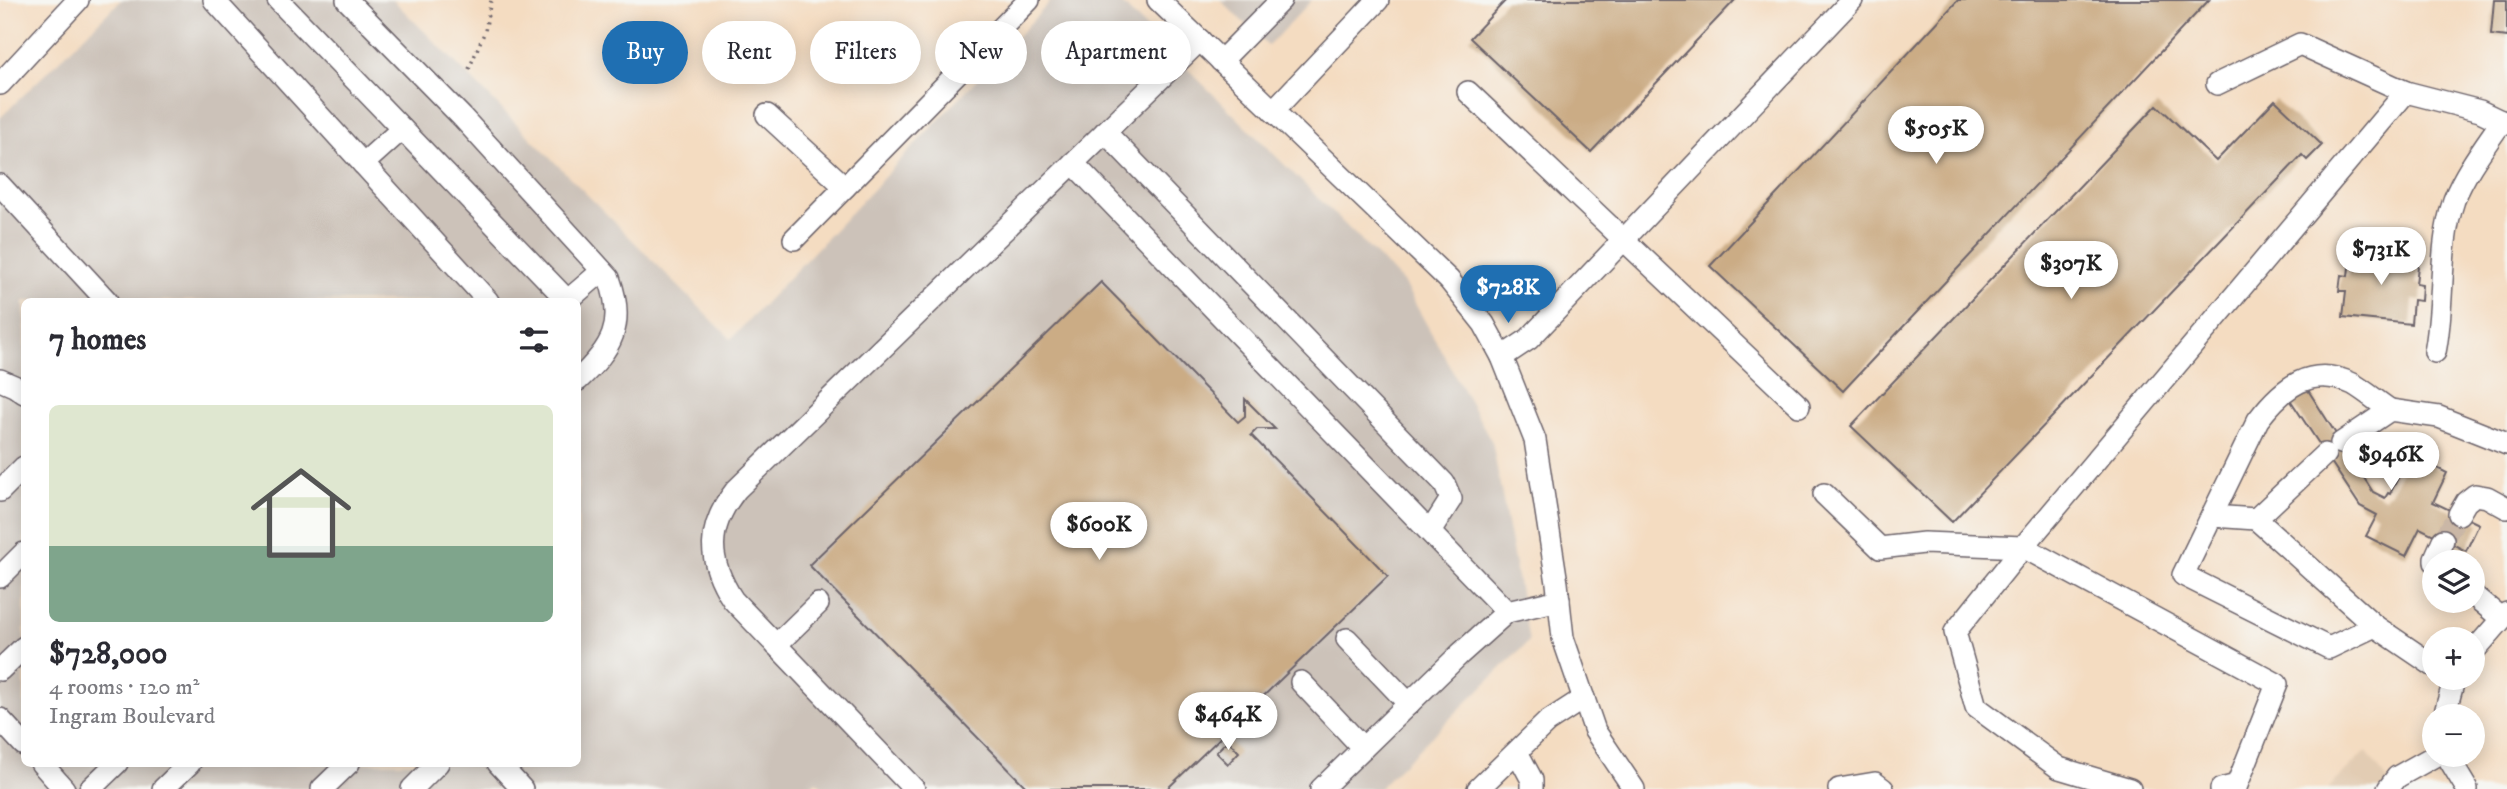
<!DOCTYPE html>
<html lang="en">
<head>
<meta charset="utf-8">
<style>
  :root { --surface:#fff; --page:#f7f7f7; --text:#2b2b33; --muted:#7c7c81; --line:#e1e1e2; --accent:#1f6fb2 }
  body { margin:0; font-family:"IM FELL DW Pica",serif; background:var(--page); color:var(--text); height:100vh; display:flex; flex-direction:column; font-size:26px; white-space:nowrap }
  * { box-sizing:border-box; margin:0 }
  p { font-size:23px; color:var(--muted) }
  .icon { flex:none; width:38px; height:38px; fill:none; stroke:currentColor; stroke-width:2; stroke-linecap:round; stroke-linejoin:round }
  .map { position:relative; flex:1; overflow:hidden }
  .side { position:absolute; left:21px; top:298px; width:560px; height:469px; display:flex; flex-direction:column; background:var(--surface); border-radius:10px; box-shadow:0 4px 18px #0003 }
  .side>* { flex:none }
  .guide { position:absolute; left:602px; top:21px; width:665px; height:63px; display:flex; gap:14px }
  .fabs { position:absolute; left:2422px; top:550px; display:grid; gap:14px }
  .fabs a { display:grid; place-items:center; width:63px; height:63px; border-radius:50%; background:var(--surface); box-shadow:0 4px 18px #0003; font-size:35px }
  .price { position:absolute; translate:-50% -60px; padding:0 16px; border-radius:24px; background:#fff; color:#222; font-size:23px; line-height:46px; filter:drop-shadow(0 2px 4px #0008) }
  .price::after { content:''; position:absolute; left:50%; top:42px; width:21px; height:16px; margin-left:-10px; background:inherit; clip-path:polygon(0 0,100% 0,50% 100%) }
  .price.active { background:var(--accent); color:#fff }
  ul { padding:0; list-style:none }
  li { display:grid; align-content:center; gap:14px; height:371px; padding:0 28px }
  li+li { border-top:2px solid var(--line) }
  li span { display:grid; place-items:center; height:217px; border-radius:10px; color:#555 }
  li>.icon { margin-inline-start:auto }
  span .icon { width:126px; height:126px; fill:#fffc; stroke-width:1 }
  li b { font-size:30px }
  h2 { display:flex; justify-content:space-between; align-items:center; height:84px; padding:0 28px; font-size:30px }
  .chip { padding:0 24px; border-radius:32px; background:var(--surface); box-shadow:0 4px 18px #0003; font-size:24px; line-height:63px }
  .chip.active { background:var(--accent); color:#fff }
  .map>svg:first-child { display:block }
  .built { fill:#e2ccb3 }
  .industrial { fill:#ccc2b9; fill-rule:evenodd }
  .building { fill:#cbac85 }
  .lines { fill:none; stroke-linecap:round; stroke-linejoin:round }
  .minor-tunnel { stroke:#cab7a6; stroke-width:21; stroke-dasharray:21 10; stroke-linecap:butt }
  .minor-casing { stroke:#6c636a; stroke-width:24 }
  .path { stroke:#6c636a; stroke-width:3.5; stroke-dasharray:2 5; stroke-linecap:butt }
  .minor { stroke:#fff; stroke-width:21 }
</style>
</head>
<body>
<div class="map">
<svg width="2507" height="789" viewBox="0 0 2507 789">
  <rect width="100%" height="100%" fill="#f6f6f2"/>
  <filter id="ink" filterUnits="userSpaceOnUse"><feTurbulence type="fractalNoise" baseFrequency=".0143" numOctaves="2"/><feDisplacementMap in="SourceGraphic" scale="14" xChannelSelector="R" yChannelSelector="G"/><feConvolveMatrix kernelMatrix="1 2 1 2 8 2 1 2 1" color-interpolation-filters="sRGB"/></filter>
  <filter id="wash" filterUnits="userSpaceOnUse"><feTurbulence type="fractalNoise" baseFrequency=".00686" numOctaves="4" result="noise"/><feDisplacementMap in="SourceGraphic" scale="28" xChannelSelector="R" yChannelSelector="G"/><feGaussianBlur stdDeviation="1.57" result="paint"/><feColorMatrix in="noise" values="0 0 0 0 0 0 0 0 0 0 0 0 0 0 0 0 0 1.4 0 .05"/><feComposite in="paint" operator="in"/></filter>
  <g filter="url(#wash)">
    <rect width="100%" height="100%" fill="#f4dcc1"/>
    <path class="built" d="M2366,751l28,38h-66z"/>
    <g class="industrial">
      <path d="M121,0h272l338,339 321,-339h66l285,282 89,160 37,199 -151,148h-553l-9,-8 -8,8h-808v-671zM24,301h554v462h-554z"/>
      <path d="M1220,0h92l-44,46z"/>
    </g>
    <g id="blocks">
      <g class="building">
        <path d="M1506,0h229l-144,152 -121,-114z"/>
        <path d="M1958,0h251l-366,391 -133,-125z"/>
        <path d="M2494,0h13v37l-16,-2z"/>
        <path d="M2275,100l47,45 -15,15 -5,-5 -350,367 -101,-96 306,-321 59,56z"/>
        <path d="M2351,250l68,7 -3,27 6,1 -1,16 -8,-1 -2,24 -68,-7 3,-26h-7l2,-16 7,1z"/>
        <path d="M1101,282l137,140 7,-6v-17l30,30h-18l-6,6 137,141 -221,213h-139l-219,-224z"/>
        <path d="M2306,387l67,105 12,6 3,-5 2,1 13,-26 7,4 4,-9 10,5 3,-5 20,10 -14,29 46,22 -13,27 -46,-23 -14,28 -40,-20 11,-21 -17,-9 -71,-108z"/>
        <path d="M1228,740l11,12 -11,12 -12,-12z"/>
      </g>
    </g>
  </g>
  <g filter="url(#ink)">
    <use href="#blocks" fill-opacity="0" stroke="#6c636a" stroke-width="2"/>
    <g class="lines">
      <path class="minor-tunnel" d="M2443,540l16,-26"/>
      <defs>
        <g id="minor">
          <path d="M214,0l274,301"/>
          <path d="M278,0l290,301"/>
          <path d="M347,0l115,117 147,161c17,47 3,70 -31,102"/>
          <path d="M1158,0l291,280 35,44 18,33 33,83 22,143 6,55 32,93 39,58"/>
          <path d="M1221,61l60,-61"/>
          <path d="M0,84l78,-84"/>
          <path d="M2217,84l83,-40 106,48"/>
          <path d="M1468,92l331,314"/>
          <path d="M1273,111l105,-111"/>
          <path d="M767,115l78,72"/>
          <path d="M1105,132l339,351 7,16 -21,33"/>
          <path d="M1073,163l434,449"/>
          <path d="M363,164l39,-35"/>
          <path d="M0,185l107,116"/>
          <path d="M794,239l235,-239"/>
          <path d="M567,301l35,-30"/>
          <path d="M2435,352c10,-49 3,-105 19,-152 11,-28 31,-54 48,-79"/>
          <path d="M1502,357l27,-18 323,-339"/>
          <path d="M0,380l14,6 10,7"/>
          <path d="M2390,410c-12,-8 -25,-19 -37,-26 -42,-20 -70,3 -95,36l-75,155 146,73 46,-22 59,40"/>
          <path d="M2341,443l49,-33 49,7 68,27"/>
          <path d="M0,491l24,-24"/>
          <path d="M1824,494l56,54 44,-5 99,4 254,137 -40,101 -16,4"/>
          <path d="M2459,514l7,-12 9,-7 12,2 20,11"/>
          <path d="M2212,516l44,3 69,-65"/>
          <path d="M2256,519l119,107"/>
          <path d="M2435,562v-4l8,-18"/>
          <path d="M0,577l24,-24"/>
          <path d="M2473,595l29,24"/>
          <path d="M1347,639l62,65"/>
          <path d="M776,645l42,-41"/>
          <path d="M2473,652l34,-39"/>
          <path d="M0,670l24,-23"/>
          <path d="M1301,682l62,66"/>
          <path d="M2444,716l11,-39"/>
          <path d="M0,719l24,26"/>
          <path d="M1517,752l15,28v9"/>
          <path d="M2446,754l21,35"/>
          <path d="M41,763l23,26"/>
          <path d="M498,763l24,26"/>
          <path d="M90,789l27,-26"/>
          <path d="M163,789l27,-26"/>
          <path d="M322,789l27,-26"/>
          <path d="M412,789l26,-26"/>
          <path d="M914,789l-181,-189c-26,-40 -27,-72 3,-110l464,-450"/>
          <path d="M1321,789l139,-135 47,-42 52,-12"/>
          <path d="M1478,789l69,-67 37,-24"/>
          <path d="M1839,789l36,-6 8,6"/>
          <path d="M2130,789l-71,-21 -83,-61 -21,-75 68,-85 383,-455 74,19 27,13"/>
          <path d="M2388,789l9,-12 41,-23"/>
        </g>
      </defs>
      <use href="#minor" class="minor-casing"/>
      <path class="path" d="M469,69l16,-38 6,-31"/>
      <use href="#minor" class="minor"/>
    </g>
  </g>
</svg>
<div class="fabs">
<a><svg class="icon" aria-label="layers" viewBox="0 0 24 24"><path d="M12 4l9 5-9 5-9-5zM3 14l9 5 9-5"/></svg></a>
<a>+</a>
<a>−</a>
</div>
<b class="price" style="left:1936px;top:166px">$505K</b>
<b class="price" style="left:2381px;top:287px">$731K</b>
<b class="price" style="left:2071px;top:301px">$307K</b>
<b class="price active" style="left:1508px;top:325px">$728K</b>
<b class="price" style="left:2391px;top:492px">$946K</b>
<b class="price" style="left:1099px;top:562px">$600K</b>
<b class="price" style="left:1228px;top:752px">$464K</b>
<div class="guide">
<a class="chip active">Buy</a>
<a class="chip">Rent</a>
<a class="chip">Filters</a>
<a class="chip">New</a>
<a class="chip">Apartment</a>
</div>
<section class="side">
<h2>7 homes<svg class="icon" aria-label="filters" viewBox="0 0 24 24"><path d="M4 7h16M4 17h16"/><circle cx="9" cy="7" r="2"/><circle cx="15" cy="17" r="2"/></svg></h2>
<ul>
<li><span style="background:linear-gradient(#dfe7d0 65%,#7fa58c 0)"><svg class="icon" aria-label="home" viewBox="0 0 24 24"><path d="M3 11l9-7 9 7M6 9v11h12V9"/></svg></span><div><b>$728,000</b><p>4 rooms · 120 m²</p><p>Ingram Boulevard</p></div></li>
</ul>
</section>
</div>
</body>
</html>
